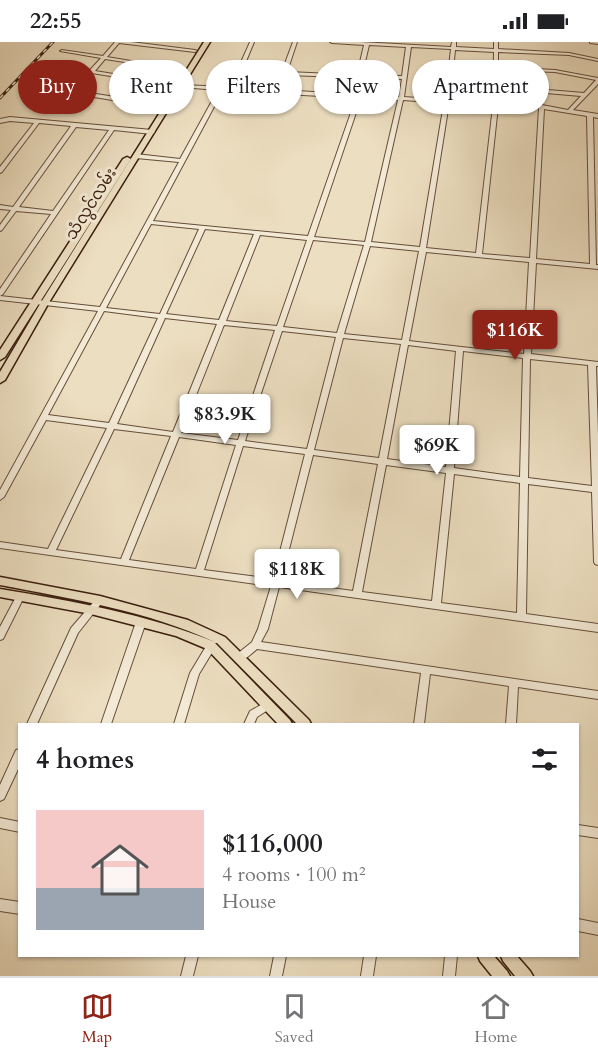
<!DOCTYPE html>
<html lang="en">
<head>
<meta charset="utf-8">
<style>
  :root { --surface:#fff; --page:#f6f6f6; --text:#202124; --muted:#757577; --line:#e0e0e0; --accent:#8f2418 }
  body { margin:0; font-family:Cardo,"Noto Sans Myanmar",serif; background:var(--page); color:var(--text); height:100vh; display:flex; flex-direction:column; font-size:22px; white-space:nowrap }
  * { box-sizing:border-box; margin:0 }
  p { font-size:20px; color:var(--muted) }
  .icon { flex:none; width:33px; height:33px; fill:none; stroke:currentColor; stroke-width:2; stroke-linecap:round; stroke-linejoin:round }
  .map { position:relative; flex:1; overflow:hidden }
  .details { position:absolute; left:18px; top:681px; width:561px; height:234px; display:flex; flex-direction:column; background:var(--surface); border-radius:0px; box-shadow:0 2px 4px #0004 }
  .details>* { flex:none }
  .banner { position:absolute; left:18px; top:18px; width:562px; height:54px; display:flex; gap:12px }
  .price { position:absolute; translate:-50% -51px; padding:0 14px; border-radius:6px; background:#fff; color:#222; font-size:20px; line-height:39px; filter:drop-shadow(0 2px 3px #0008) }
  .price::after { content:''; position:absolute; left:50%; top:36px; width:18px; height:14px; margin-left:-9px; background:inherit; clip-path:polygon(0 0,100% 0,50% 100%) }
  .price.current { background:var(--accent); color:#fff }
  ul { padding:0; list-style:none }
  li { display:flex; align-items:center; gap:18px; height:150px; padding:0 18px }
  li+li { border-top:2px solid var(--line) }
  li span { display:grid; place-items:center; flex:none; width:168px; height:120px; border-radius:0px; color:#555 }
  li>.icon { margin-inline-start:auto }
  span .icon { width:72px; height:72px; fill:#fffc; stroke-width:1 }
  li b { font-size:26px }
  h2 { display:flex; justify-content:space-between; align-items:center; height:72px; padding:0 18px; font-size:26px }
  .chip { padding:0 21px; border-radius:27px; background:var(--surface); box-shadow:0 2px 4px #0004; font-size:21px; line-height:54px }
  .chip.current { background:var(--accent); color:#fff }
  .status { display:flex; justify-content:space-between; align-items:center; height:42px; padding:0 30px; background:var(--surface); direction:ltr }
  .status svg { height:16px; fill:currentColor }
  .tabs { display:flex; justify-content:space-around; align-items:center; height:84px; border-top:2px solid var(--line); background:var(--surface); font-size:16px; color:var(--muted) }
  .tabs a { display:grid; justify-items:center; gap:3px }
  .tabs .current { color:var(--accent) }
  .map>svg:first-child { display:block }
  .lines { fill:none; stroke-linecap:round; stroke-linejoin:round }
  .minor-casing { stroke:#664e3a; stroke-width:2 }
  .major-casing { stroke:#3a1e0e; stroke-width:3 }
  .minor { fill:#f3ead6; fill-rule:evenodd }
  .major { fill:#ecdec0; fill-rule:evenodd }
  .rail-casing { stroke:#3a1e0e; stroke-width:3 }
  .rail { stroke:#f3ead6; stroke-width:1.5; stroke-dasharray:4.5; stroke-linecap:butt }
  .labels { text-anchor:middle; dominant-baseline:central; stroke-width:6; stroke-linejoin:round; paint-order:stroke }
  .far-street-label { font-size:16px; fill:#3a1e0e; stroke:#f3ead6 }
</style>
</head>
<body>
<div class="status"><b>22:55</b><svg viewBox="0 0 49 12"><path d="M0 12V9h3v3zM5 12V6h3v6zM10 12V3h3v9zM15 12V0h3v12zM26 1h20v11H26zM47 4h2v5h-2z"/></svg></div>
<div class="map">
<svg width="598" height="934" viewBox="0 0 598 934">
  <rect width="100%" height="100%" fill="#ecdec0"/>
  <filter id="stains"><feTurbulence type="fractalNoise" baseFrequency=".00333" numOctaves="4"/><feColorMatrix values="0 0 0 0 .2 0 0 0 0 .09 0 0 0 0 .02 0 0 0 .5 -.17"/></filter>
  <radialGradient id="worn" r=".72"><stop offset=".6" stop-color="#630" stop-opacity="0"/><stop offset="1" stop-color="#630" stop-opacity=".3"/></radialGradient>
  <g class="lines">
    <defs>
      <g id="minor">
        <path d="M115,0h16l64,8 2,1 -2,1 -76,-9 -12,14 78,13 -2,1 -78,-12 -10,12 86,14 49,2 20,-45h4l-19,46 40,2 18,-48h4l-10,30 70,3 7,-30 -32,-2 -2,-1h30l91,5 1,-5h4v5l38,2v-7h4v7l71,4 29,6v2l-29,-6 -71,-3v15l57,3 43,8v6l-25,26 25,4v4l-5,-1 3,148h2v4l-62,-6 -5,91 67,8v4h-2l2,69v130l-3,-1 -1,-2 -2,-70 -64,-8 -2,130 72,10v8l-319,-45 -11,42 -7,13 337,49v8l-80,-12 -2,37h-10l3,-38 -79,-12 -6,50h-10l7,-51 -164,-24c-6,5 -13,13 -20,11l-2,-3 2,-3 15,-12 6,-13 13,-43 -271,-38v-6l48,7 59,-121 -61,-8 -42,77 -4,3v-10l98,-179 -98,-11v-4l100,11 79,-145 -43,-4 -3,-2 3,-2 44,5 38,-69 -37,-3 -128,-20 -2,-1 2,-1 37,5 11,-12 -41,-7 2,-1 41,6zM369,3l37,2 -4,29 -40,-1zM411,5l40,2 -6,51 -41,-3zM455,8l39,2 -1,51 -43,-3zM498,28l57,2 41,8 -12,13 -86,-7zM286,33l116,4 -3,18 -119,-7zM499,47l82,7 -13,14 -26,-5 -43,-2zM223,48l8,2 2,-1 123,7 -48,138 -155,-15zM361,56l37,2 -33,142 -51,-5zM403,58l41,3 -24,144 -49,-5zM449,61l44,3 -17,147 -50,-5zM498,64l41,2 -9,150 -48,-4zM544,67l43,7 3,148 -54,-5zM151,182l48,5 -39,85 -54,-6zM205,187l49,5 -35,86 -53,-6zM260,193l47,5 -30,86 -51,-5zM313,198l51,5 -27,88 -54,-6zM370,204l49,5 -17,89 -58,-6zM426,210l103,10 -5,92 -115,-13zM104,269l54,7 -49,105 -61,-8zM165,276l52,6 -44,108 -56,-8zM224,283l51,5 -37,110 -57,-7zM282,289l54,6 -29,112 -62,-8zM343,296l58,6 -22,114 -65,-8zM408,303l48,6 -10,116 -59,-8zM463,309l60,7 -3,119 -66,-9zM530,317l58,6 4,121 -64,-8zM114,387l57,7 -50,123 -65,-9zM179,395l57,8 -40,124 -67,-9zM243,404l62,8 -32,125 -69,-9zM313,413l65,9 -25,127 -72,-10zM386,423l60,8 -14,128 -70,-9zM454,432l66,9 -3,130 -76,-10z"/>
        <path d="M590,0h8v2l-8,-1z"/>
        <path d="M96,52l65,10 3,2 -3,2 -67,-11 -1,-1z"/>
        <path d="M10,75l142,13 3,2 -3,2 -38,-4 -111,164 -3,2v-7l51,-75 -35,-3 -14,19 -2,1v-6l11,-15 -11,-1v-4l13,2 58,-81 -32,-3 -37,49 -2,1v-6l34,-44 -24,-2 -10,2v-4zM76,85l33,3 -56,81 -34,-4z"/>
        <path d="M20,552l3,1 1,2 -21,42 -3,1v-13l17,-32z"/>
        <path d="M100,555l3,1 1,2 -26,33 -41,91h-10l44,-96 26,-30z"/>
        <path d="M141,576l3,1 2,3 -35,102h-10l35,-102 2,-3z"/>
        <path d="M211,600l3,1 2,3 -17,28 -15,50h-10l16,-51 18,-30z"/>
        <path d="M268,659l3,1 2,3 -2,3 -14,9 -3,7h-10l6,-13z"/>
        <path d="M20,707v16l-16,34 -4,2v-16l16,-35z"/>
        <path d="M0,776l20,4v10l-20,-4z"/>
        <path d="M578,783l20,3v10l-20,-3z"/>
        <path d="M0,857l20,3v12l-20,-3z"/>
        <path d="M578,877l20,4v12l-20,-4z"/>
        <path d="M186,914h12l-5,20h-12z"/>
        <path d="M274,914h12l-4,20h-12z"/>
        <path d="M364,914h12l-3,20h-12z"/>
        <path d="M445,914h12l-2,20h-12z"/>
      </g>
      <g id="major">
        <path d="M204,0h6l-162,262 -43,76 -5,3v-11l40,-68z"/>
        <path d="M127,115l4,2 -126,198 -5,3v-10l123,-191z"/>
        <path d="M0,535l100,19 88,24 37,17 84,83 2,4h-14l-80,-81h-2l75,77 2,4h-14l-71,-75 -31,-13 -85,-22 -91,-17v-8c73,12 146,25 215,53 -68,-31 -142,-43 -215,-57z"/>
        <path d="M478,914h16l13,15 3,5h-18l-12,-15z"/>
        <path d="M501,914h16l13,15 3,5h-18l-12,-15z"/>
      </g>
    </defs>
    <use href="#minor" class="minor-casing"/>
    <use href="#major" class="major-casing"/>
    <use href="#minor" class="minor"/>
    <use href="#major" class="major"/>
    <defs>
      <path id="rail" d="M0,56l53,-56"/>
    </defs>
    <use href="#rail" class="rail-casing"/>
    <use href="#rail" class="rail"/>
  </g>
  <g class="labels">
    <g class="far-street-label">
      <text transform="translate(91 162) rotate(-58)">သံလွင်လမ်း</text>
    </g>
  </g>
  <rect width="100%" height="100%" filter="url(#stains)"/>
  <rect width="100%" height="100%" fill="url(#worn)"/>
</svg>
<b class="price current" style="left:515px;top:319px">$116K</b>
<b class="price" style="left:225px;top:403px">$83.9K</b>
<b class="price" style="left:437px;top:434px">$69K</b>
<b class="price" style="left:297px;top:558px">$118K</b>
<div class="banner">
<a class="chip current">Buy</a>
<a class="chip">Rent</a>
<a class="chip">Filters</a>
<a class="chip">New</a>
<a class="chip">Apartment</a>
</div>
<section class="details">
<h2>4 homes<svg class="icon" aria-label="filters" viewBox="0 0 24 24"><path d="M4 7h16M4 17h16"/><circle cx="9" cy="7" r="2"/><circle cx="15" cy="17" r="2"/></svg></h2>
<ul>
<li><span style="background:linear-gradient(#f6c9c9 65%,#9aa5b1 0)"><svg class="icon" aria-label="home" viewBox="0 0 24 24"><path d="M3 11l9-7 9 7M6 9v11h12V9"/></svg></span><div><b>$116,000</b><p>4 rooms · 100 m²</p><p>House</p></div></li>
</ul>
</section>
</div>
<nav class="tabs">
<a class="current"><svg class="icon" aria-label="map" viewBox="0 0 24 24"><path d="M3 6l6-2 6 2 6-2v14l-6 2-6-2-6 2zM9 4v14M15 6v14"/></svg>Map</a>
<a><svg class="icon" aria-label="saved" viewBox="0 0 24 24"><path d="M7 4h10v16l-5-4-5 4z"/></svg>Saved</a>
<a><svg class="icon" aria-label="home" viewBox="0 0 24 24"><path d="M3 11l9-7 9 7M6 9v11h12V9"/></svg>Home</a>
</nav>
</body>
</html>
